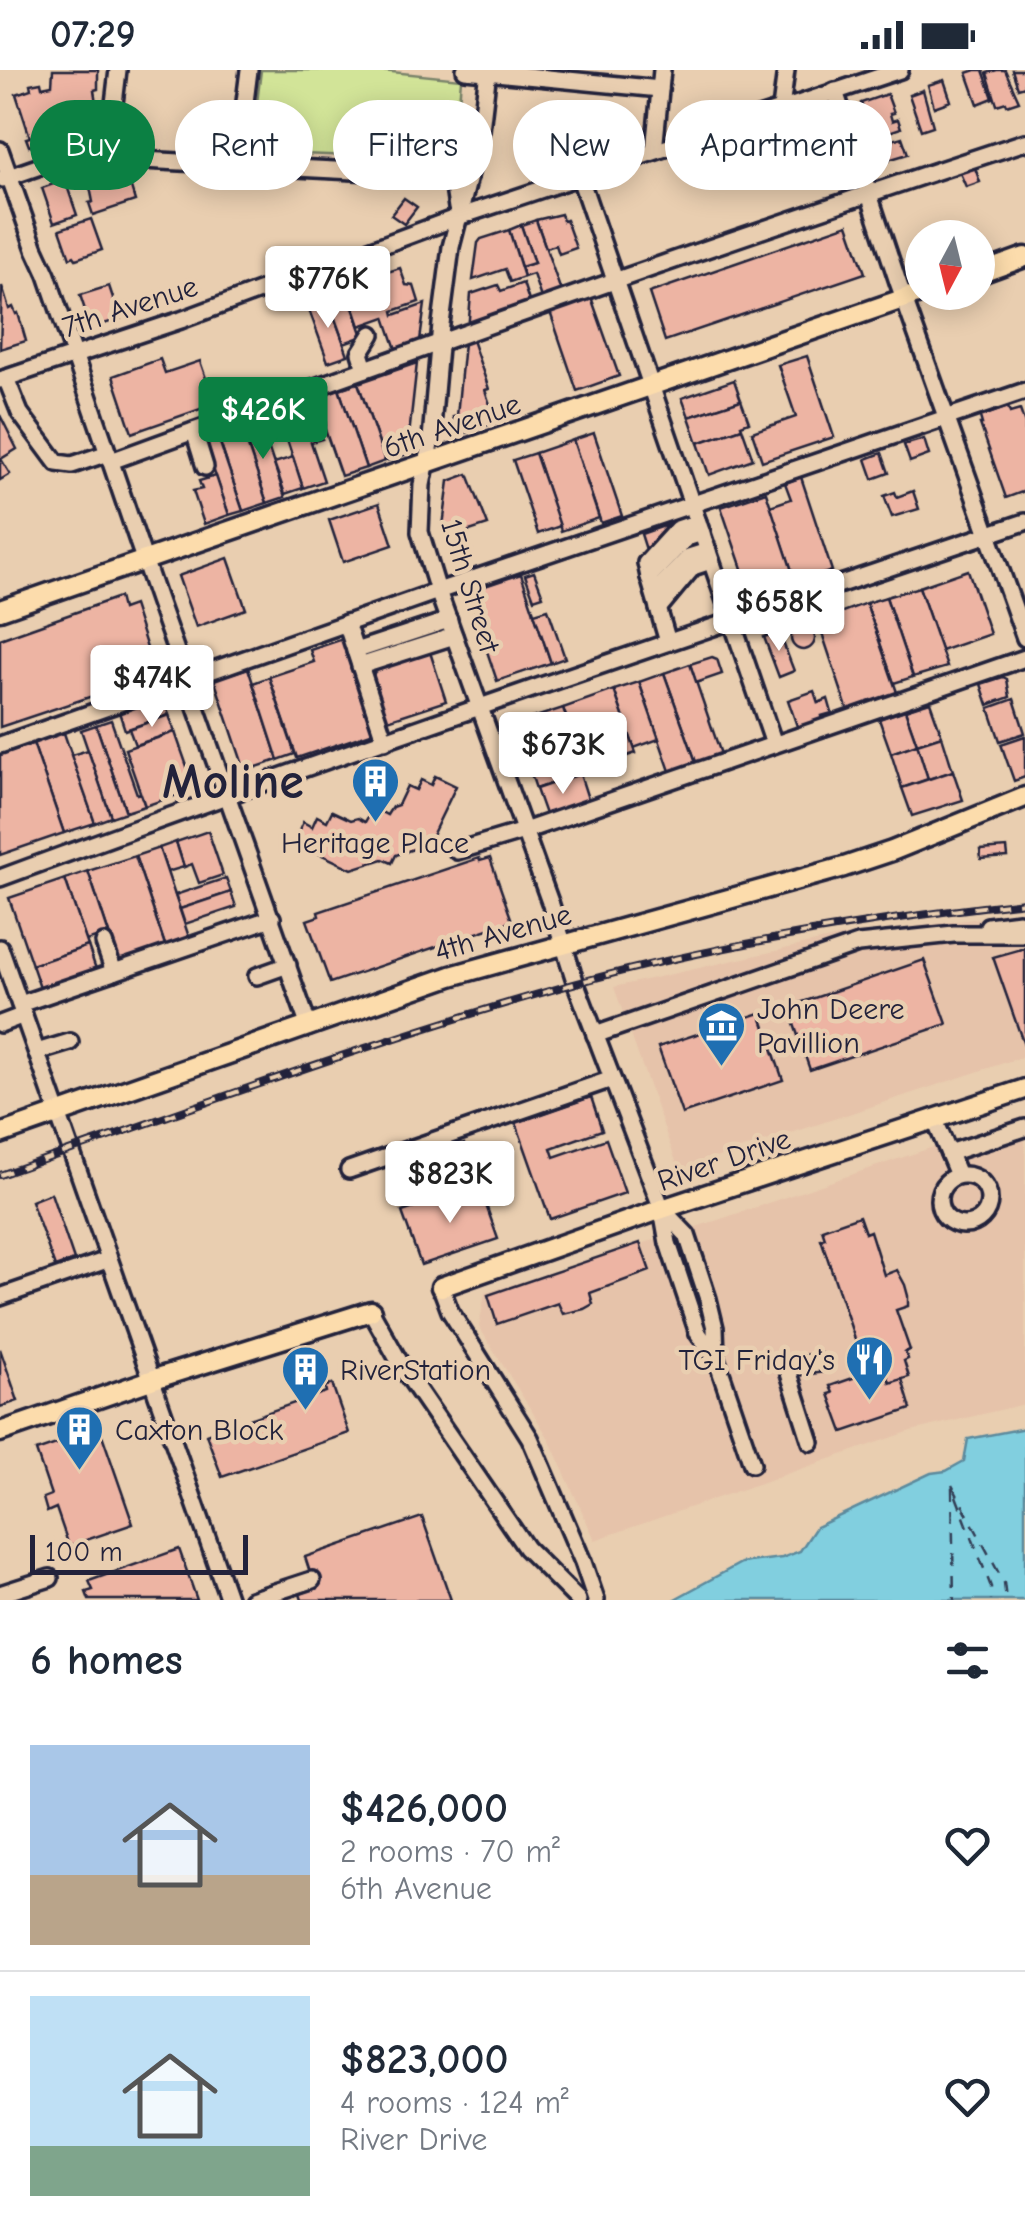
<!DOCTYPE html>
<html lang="en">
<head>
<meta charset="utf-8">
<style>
  :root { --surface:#fff; --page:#f6f6f7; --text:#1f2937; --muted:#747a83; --line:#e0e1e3; --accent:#0b8043 }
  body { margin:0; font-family:"Comic Neue",sans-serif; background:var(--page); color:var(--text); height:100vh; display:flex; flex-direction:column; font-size:38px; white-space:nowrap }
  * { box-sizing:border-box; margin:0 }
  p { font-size:32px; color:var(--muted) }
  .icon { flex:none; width:55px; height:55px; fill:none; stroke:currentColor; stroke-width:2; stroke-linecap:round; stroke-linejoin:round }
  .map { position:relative; height:1530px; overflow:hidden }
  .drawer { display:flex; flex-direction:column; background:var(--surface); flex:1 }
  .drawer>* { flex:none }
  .hud { position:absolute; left:30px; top:30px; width:965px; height:90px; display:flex; gap:20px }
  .needle { width:65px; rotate:187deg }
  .fabs { position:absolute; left:905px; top:150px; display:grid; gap:20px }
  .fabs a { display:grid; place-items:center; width:90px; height:90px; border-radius:50%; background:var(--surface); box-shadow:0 5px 25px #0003; font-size:50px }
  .scale { position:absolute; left:30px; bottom:25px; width:218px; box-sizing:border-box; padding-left:10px; border:5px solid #22223b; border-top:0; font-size:28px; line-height:35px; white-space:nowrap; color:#22223b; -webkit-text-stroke:8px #e9ceb0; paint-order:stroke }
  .price { position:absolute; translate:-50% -85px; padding:0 22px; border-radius:10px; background:#fff; color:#222; font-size:32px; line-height:65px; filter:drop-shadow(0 2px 5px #0008) }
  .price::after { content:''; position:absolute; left:50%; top:60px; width:30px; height:22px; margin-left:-15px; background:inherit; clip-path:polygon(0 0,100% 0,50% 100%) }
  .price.selected { background:var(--accent); color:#fff }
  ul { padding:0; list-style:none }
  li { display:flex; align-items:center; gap:30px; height:250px; padding:0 30px }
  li+li { border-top:2px solid var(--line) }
  li span { display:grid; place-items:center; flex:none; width:280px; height:200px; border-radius:0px; color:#555 }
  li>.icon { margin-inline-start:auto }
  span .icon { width:120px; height:120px; fill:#fffc; stroke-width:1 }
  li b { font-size:42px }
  h2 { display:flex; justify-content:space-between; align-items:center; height:120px; padding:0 30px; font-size:42px }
  .tag { padding:0 35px; border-radius:45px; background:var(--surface); box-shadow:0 5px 25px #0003; font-size:35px; line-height:90px }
  .tag.selected { background:var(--accent); color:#fff }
  .status { display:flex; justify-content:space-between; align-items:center; height:70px; padding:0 50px; background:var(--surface); direction:ltr }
  .status svg { height:28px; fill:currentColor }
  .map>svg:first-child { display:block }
  .built { fill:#e6c3aa }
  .green { fill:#d2e498; stroke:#7a836a; stroke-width:2.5 }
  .water { fill:#81cfdf; stroke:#5b8a9d; stroke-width:2.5 }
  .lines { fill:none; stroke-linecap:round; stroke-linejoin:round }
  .ferry { stroke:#303c54; stroke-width:2.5; stroke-dasharray:12 10; stroke-linecap:butt }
  .building { fill:#edb4a3; stroke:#22223b; stroke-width:2.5 }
  .minor-casing { stroke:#22223b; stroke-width:22 }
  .major-casing { stroke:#22223b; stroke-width:25 }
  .minor { stroke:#e9ceb0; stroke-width:15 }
  .major { stroke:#fcdcac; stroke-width:18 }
  .rail-casing { stroke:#22223b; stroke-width:8 }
  .rail { stroke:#e9ceb0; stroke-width:4; stroke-dasharray:11; stroke-linecap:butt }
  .labels { text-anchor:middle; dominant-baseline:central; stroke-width:9; stroke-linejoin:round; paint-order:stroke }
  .street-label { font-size:30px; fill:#22223b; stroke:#e9ceb0 }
  .poi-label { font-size:30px; fill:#22223b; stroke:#e9ceb0; text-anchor:start }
  .town-label { font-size:50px; font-weight:bold; fill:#22223b; stroke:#e9ceb0 }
</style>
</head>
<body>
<div class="status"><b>07:29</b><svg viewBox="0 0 49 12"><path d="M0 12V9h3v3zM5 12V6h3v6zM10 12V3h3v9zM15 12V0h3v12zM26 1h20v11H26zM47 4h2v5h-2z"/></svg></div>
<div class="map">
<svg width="1025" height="1530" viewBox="0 0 1025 1530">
  <rect width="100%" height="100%" fill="#e9ceb0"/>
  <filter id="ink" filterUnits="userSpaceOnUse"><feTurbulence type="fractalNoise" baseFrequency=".01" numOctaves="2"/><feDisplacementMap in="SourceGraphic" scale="20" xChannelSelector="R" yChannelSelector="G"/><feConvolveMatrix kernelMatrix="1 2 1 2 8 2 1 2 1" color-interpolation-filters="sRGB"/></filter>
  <g filter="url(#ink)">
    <g class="built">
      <path d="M1025,842v144l-346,114 -65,-183 224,-50z"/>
      <path d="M1025,1046v288l-114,27 -316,109 -47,-103 -69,-110 6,-34 233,-73z"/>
    </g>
    <path class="green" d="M261,0h111l89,9 -7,81 -203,-8z"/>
    <path class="water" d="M1025,1358v172h-352l68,-37 41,-5 18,-7 16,-24 115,-54 15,-2 18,-10 4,-22z"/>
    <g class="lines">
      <g class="ferry">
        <path d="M952,1415l52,98 2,17"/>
        <path d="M952,1417l2,113"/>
        <path d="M956,1426l35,91v13"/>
      </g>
    </g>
    <g class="building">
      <path d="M53,0h45v19l-4,1 2,13 -48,7 11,27 -30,9 -3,-8 4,-1 -14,-43 15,-5 -1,-5 11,-2 1,5 10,-2z"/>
      <path d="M976,0h7l10,28 -15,6 -11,-31z"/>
      <path d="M997,0h8l14,31 -12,4 -1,-3 -9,3 -10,-32z"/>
      <path d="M1012,0h13v16l-7,2z"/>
      <path d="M944,10l7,21 -17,6 -6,-22z"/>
      <path d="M923,20l10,36 -12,4 -12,-35z"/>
      <path d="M887,24l7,19 -4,1 2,7 6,-2 3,9 -27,9 -13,-34z"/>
      <path d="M902,67l6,17 -20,6 -2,-4 -3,1 -3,-8 4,-1 -2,-5z"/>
      <path d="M975,98l5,14 -14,5 -6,-14z"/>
      <path d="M128,108l7,23 -42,14 -4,-12 4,-1 -3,-15 11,-4 1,4z"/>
      <path d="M65,110l12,35 -23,8 -12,-35z"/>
      <path d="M404,128l13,9 -13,17 -13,-9z"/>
      <path d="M561,144l2,7 3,-1 10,28 -17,6 -3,-9 -10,3 -10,-28z"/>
      <path d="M91,149l11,31 -26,9 -2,-3 -4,2 -10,-29z"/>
      <path d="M536,150l27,77 -20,7 -10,-30 -9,3 -3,-10 13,-4 -13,-38z"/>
      <path d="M848,154l17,49 -200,68 -16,-48z"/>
      <path d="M521,155l13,38 -13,4 -12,-37z"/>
      <path d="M509,160l15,47 -14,5 -5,-13 -32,11 5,-37 3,-4z"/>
      <path d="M400,198l6,17 8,1 5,16 -26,9 1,4 31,-11 -6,44 -21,7 -13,-38 -25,9 -7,-21 34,-11 -6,-20z"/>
      <path d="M523,213l9,27 -64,21 3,-37 27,-9 3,6z"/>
      <path d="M2,216l7,23 4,-2 3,7 2,-1 8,28 -26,8z"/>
      <path d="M109,216l11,33 -29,9 -11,-33z"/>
      <path d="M591,227l28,79 -42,15 -27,-79z"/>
      <path d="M328,229l20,56 -20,7 -20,-55z"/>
      <path d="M350,229l13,37 -19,7 -14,-38z"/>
      <path d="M472,270l17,49 -4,1 11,32 -36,13 -7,-18 4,-1 7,-73z"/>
      <path d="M807,286l27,81 -72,24 -10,-29 44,-15 -18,-52z"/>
      <path d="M160,289l5,14 35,-12 15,43 -83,29 -19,-57z"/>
      <path d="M417,293l-10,91 -22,7 -27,-78z"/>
      <path d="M734,310l7,20 -52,17 -7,-19z"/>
      <path d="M358,313l27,78 -19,7 -27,-79z"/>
      <path d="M339,319l27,79 -25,8 -27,-78z"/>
      <path d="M741,330l8,22 -8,3 1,3 -44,15 -9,-26z"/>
      <path d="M1008,337l2,6 10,-3 5,14v67l-19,7 -26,-74h2l-2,-7z"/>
      <path d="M0,345l17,34 -16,10 9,15 -10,6z"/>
      <path d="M259,350l26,77 -18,6 -26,-77z"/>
      <path d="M241,356l26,77 -24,8 -26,-77z"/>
      <path d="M742,358l11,31 -44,16 -11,-32z"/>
      <path d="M319,362l3,7 -11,3 13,39 -21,7 -16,-48z"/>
      <path d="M594,363l28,83 -21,7 -28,-83z"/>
      <path d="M217,364l26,77 -14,4 -26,-76z"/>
      <path d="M924,369l5,16 -19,7 -6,-17z"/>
      <path d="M573,370l26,78 -38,13 -26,-78z"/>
      <path d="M535,383l25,73 -22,8 -25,-74z"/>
      <path d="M882,383l7,20 -16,6 -7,-20z"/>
      <path d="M293,387l10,31 -18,6 -11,-31z"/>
      <path d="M468,404l20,51 -40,13 -5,-12 6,-45z"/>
      <path d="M216,406l13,39 -25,9 -11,-33 9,-2 -3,-8z"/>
      <path d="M801,407l31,94 -36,12 -26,-77 21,-7 -6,-16z"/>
      <path d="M913,421l6,18 -27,8 -8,-21 11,-4 2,5z"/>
      <path d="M766,422l30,91 -44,15 -31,-91z"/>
      <path d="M379,433l14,42 -50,17 -14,-42z"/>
      <path d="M667,455l2,7 -21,24 -7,-22z"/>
      <path d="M228,488l18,51 -50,18 -18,-51z"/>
      <path d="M968,500l22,64 -49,17 -22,-64z"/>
      <path d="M534,502l9,24 -9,3 -9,-24z"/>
      <path d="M521,504l30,89 -54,18 -30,-89z"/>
      <path d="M919,517l28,80 -34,10 -27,-80z"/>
      <path d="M119,527l3,12 11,-4 26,80 -27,10 -4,-11 -128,43v-88z"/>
      <path d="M886,527l27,80 -19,6 -28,-80z"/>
      <path d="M866,533l33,95 -50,16 -31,-93z"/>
      <path d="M548,539l17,49 -14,5 -17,-50z"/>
      <circle cx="803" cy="568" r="12"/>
      <path d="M779,562l15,39 -15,6 -15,-40z"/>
      <path d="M343,569l31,93 -77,26 -28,-81 45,-15 -4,-12z"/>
      <path d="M429,579l17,52 -61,20 -13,-41 3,-10 6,-5z"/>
      <path d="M712,587l5,2 5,15 -26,9 -6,-19z"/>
      <path d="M690,594l32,93 -25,8 -33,-92z"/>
      <path d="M248,598l30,92 -33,11 -31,-92z"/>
      <path d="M664,603l33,92 -26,9 -32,-92z"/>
      <path d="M269,607l26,77 -17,6 -25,-77z"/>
      <path d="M1003,607l4,2 3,18 -22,8 -7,-21z"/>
      <path d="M639,612l20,57 -25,9 -20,-58z"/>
      <path d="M614,620l22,63 -51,18 -3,-9 -6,2 -10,-30 5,-2 -8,-24z"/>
      <path d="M814,621l4,12 10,-4 4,14 -11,3 3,9 -26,4 -10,-29z"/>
      <path d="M163,627l6,18 -44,15 -6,-18z"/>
      <path d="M1014,629l11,34 -25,8 -11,-33z"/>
      <path d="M930,632l12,34 -25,8 -12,-34z"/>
      <path d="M563,638l8,24 -5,2 1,4 -43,14 -10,-28z"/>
      <path d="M905,640l12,34 -26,9 -12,-34z"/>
      <path d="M169,645l6,17 -40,13 -6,-16z"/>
      <path d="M111,650l26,74 3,-1 5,13 -19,6 -30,-87z"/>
      <path d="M96,655l30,87 -15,5 -30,-87z"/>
      <path d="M175,662l20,57 -50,17 -20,-57z"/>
      <path d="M64,663l31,90 -31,10 -31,-90z"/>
      <path d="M942,666l11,35 -25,8 -11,-35z"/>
      <path d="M1025,666v41l-11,4 -13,-37z"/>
      <path d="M567,668l13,36 -44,15 -12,-37z"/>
      <path d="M33,673l31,90 -64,22v-101z"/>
      <path d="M917,674l11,35 -26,9 -11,-35z"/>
      <path d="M88,680l23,67 -16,6 -24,-68z"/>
      <path d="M953,701l10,29 -51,16 -10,-28z"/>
      <path d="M580,704l10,31 -43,15 -11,-31z"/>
      <path d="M435,706l21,10 -28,58 -32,11 -4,8 -9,-4 -31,10 -58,-27 9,-20 9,5 5,-11 10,5 5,-10 19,9 7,-2 7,4 8,-14 14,7 5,-8 6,-2 9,-19 9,4 5,-10 10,5z"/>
      <path d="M208,761l15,44 -24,8 -7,-19 -8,3 -8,-25z"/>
      <path d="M176,772l8,25 -17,5 -8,-24z"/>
      <path d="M159,778l31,92 -24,8 -31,-92z"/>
      <path d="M1007,778l1,9 -27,2 -1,-9z"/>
      <path d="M135,786l31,92 -47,16 -31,-93z"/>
      <path d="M479,788l1,3 10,-3 22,63 -182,62 -23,-63 12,-4 -1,-4z"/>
      <path d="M88,801l21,63 -23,7 -21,-62z"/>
      <path d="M226,808l5,14 -51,17 -5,-14z"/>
      <path d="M65,809l23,67 -56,19 -23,-67z"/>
      <path d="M231,822l5,15 -51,17 -5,-15z"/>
      <path d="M88,876l9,26 -56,19 -9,-26z"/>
      <path d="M1025,878v100l-32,-91z"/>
      <path d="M924,890l23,64 -137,46 -22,-63z"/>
      <path d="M760,943l23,67 -101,34 -24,-67z"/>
      <path d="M591,1027l11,33 -51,18 3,9 52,-18 19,54 -75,26 -34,-96z"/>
      <path d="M464,1074l10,30 -11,4 1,3 -64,22 -13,-36 64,-22 1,3z"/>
      <path d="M480,1118l18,51 -77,26 -19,-53 65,-22 1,2z"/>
      <path d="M51,1123l23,67 -19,7 -24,-66z"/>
      <path d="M859,1146l6,17 5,-2 14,44 13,-5 8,15 3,11v10l-12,4 14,40 -5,2 3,7 -4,2 5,16 -19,6 -6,-16 -12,4 -3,-7 -5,2 -43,-127 4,-1 -3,-9z"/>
      <path d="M640,1173l10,28 -60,22 3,11 -9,5 -21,5 -5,-11 -61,21 -9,-29z"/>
      <path d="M0,1279l18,52 -18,6z"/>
      <path d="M884,1297l6,16 12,-4 9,30 -68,23 -14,-38 4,-1 -3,-7z"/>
      <path d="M332,1314l17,49 -127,44 -16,-43 120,-42 -1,-5z"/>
      <path d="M100,1359l33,95 -64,22 -13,-38 -9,4 -4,-14 8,-3 -15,-44z"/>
      <path d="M422,1447l29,83h-149l-2,-6 15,-6 -10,-31z"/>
      <path d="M179,1479l18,51h-108l-3,-8 7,-2 -4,-9z"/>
    </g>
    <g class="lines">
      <defs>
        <g id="minor">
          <path d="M465,0l195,19"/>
          <path d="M488,0l-7,60 -30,117 -10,77 -10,115 -9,46 -2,47 18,59 113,314 25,79 86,225 6,34 30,90 18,25 36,106"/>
          <path d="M835,21l63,191 127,356"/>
          <path d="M781,39l5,-39"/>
          <path d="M0,80l35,99 12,26 111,325 151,427"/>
          <path d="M654,81l8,-81"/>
          <path d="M110,87l-1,-11 9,-76"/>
          <path d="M237,96l12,-96"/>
          <path d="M580,108l194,566"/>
          <path d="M3,109l46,-16 35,-6 308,16 61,8 4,27"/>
          <path d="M365,299l-5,-16 12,-19"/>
          <path d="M6,308l14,35 37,50 15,2 36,-12"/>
          <path d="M0,310l181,-60 277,-103 442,-147"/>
          <path d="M305,321l11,34"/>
          <path d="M194,361l11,36"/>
          <path d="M111,391c303,-110 607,-219 914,-319"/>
          <path d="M649,507l-3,-14 31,-34 21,-7"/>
          <path d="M654,523l35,-36 19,-6"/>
          <path d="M658,539l35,-42 18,-6"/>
          <path d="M346,553l39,118"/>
          <path d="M668,572l-19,-65 37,-39 16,-5"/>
          <path d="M355,581l94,-31"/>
          <path d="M360,596l94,-30"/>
          <path d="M0,675l438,-154 587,-200"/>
          <path d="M457,781l67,-20 501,-173"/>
          <path d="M0,808c339,-125 682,-241 1025,-356"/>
          <path d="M988,856l31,-4"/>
          <path d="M104,873l10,29"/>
          <path d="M0,878l229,652"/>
          <path d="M257,906l31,-11"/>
          <path d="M20,934l252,-86"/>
          <path d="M0,954l24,-9"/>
          <path d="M595,965l263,-91 96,-10h69"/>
          <path d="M37,982l33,-10"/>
          <path d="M934,1048l24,57"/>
          <path d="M949,1083l76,-25"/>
          <path d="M349,1100l263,-91"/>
          <circle cx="964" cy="1130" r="25"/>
          <path d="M662,1139l25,26 21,64 7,29 1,28"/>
          <path d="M441,1217l9,24 80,127 53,124 13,38"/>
          <path d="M0,1227l107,-37"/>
          <path d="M371,1241l33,59 122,178 52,52"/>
          <path d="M811,1372l-24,-75 32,-4"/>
          <path d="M0,1524l50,-16"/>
          <path d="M251,1530l61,-20"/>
        </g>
        <g id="major">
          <path d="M978,204l47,-17"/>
          <path d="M0,540l923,-318"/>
          <path d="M0,1064l451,-158 393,-109 48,-16 133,-54"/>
          <path d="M441,1217l221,-78 363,-120"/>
          <path d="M0,1362l151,-52 220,-69"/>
        </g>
      </defs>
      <use href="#minor" class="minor-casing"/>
      <use href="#major" class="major-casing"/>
      <use href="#minor" class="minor"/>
      <use href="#major" class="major"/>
      <defs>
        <path id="rail" d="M0,1105c191,-66 382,-138 577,-192 147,-40 297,-64 448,-81"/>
      </defs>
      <use href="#rail" class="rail-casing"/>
      <use href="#rail" class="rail"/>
    </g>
  </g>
  <defs>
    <symbol id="building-pin" viewBox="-11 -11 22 30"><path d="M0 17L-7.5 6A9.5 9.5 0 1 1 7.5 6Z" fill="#1f6fb2" stroke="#e9ceb0"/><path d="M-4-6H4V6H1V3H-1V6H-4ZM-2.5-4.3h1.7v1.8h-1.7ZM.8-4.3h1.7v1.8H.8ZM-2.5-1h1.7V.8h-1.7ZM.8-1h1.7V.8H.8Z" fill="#fff"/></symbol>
    <symbol id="museum-pin" viewBox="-11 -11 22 30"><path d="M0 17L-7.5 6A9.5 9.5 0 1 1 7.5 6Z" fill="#1f6fb2" stroke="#e9ceb0"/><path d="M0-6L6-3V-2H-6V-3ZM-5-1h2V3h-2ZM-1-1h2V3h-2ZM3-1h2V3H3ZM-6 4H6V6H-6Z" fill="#fff"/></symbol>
    <symbol id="restaurant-pin" viewBox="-11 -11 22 30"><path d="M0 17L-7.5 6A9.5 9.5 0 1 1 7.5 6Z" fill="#1f6fb2" stroke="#e9ceb0"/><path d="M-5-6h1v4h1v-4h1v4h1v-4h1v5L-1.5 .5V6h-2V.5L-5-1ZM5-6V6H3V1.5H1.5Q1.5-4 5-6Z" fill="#fff"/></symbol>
  </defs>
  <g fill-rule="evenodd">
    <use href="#building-pin" x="348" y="684" width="55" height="75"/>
    <use href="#museum-pin" x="694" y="928" width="55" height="75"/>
    <use href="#restaurant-pin" x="842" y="1262" width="55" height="75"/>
    <use href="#building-pin" x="278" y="1272" width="55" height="75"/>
    <use href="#building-pin" x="52" y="1332" width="55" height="75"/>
  </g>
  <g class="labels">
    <g class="street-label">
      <text transform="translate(130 237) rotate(-18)">7th Avenue</text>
      <text transform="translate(452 356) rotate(-19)">6th Avenue</text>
      <text transform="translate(470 516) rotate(73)">15th Street</text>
      <text transform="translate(503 863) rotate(-16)">4th Avenue</text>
      <text transform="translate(724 1090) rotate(-19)">River Drive</text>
    </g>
    <g class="poi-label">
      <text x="375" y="773" text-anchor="middle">Heritage Place</text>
      <text x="757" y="939">John Deere<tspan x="757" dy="34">Pavillion</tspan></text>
      <text x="835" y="1290" text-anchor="end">TGI Friday's</text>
      <text x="340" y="1300">RiverStation</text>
      <text x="115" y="1360">Caxton Block</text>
    </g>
    <g class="town-label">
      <text x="233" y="712">Moline</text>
    </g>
  </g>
</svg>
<div class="fabs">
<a><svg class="needle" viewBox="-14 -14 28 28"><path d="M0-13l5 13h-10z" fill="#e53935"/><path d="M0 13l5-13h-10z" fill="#747a83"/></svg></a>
</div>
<div class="scale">100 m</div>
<b class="price" style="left:328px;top:261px">$776K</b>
<b class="price selected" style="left:263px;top:392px">$426K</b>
<b class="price" style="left:779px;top:584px">$658K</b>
<b class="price" style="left:152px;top:660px">$474K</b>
<b class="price" style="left:563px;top:727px">$673K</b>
<b class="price" style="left:450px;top:1156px">$823K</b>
<div class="hud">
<a class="tag selected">Buy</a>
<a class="tag">Rent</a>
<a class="tag">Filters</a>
<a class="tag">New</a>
<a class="tag">Apartment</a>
</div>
</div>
<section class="drawer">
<h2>6 homes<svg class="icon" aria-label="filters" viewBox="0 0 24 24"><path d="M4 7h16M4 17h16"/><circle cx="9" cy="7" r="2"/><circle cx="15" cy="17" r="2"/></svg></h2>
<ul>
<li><span style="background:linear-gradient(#a9c7e8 65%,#b9a48a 0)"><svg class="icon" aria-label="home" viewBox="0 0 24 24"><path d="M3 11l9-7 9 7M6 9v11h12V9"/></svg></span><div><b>$426,000</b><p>2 rooms · 70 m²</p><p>6th Avenue</p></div><svg class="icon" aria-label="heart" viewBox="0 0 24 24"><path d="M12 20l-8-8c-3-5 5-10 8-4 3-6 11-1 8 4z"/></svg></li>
<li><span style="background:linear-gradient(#bfe0f5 75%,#7fa58c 0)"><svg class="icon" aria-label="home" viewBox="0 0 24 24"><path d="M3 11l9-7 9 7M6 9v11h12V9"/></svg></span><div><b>$823,000</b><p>4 rooms · 124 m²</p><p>River Drive</p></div><svg class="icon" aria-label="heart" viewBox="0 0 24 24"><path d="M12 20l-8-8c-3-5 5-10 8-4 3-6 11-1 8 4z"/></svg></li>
</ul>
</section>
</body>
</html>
